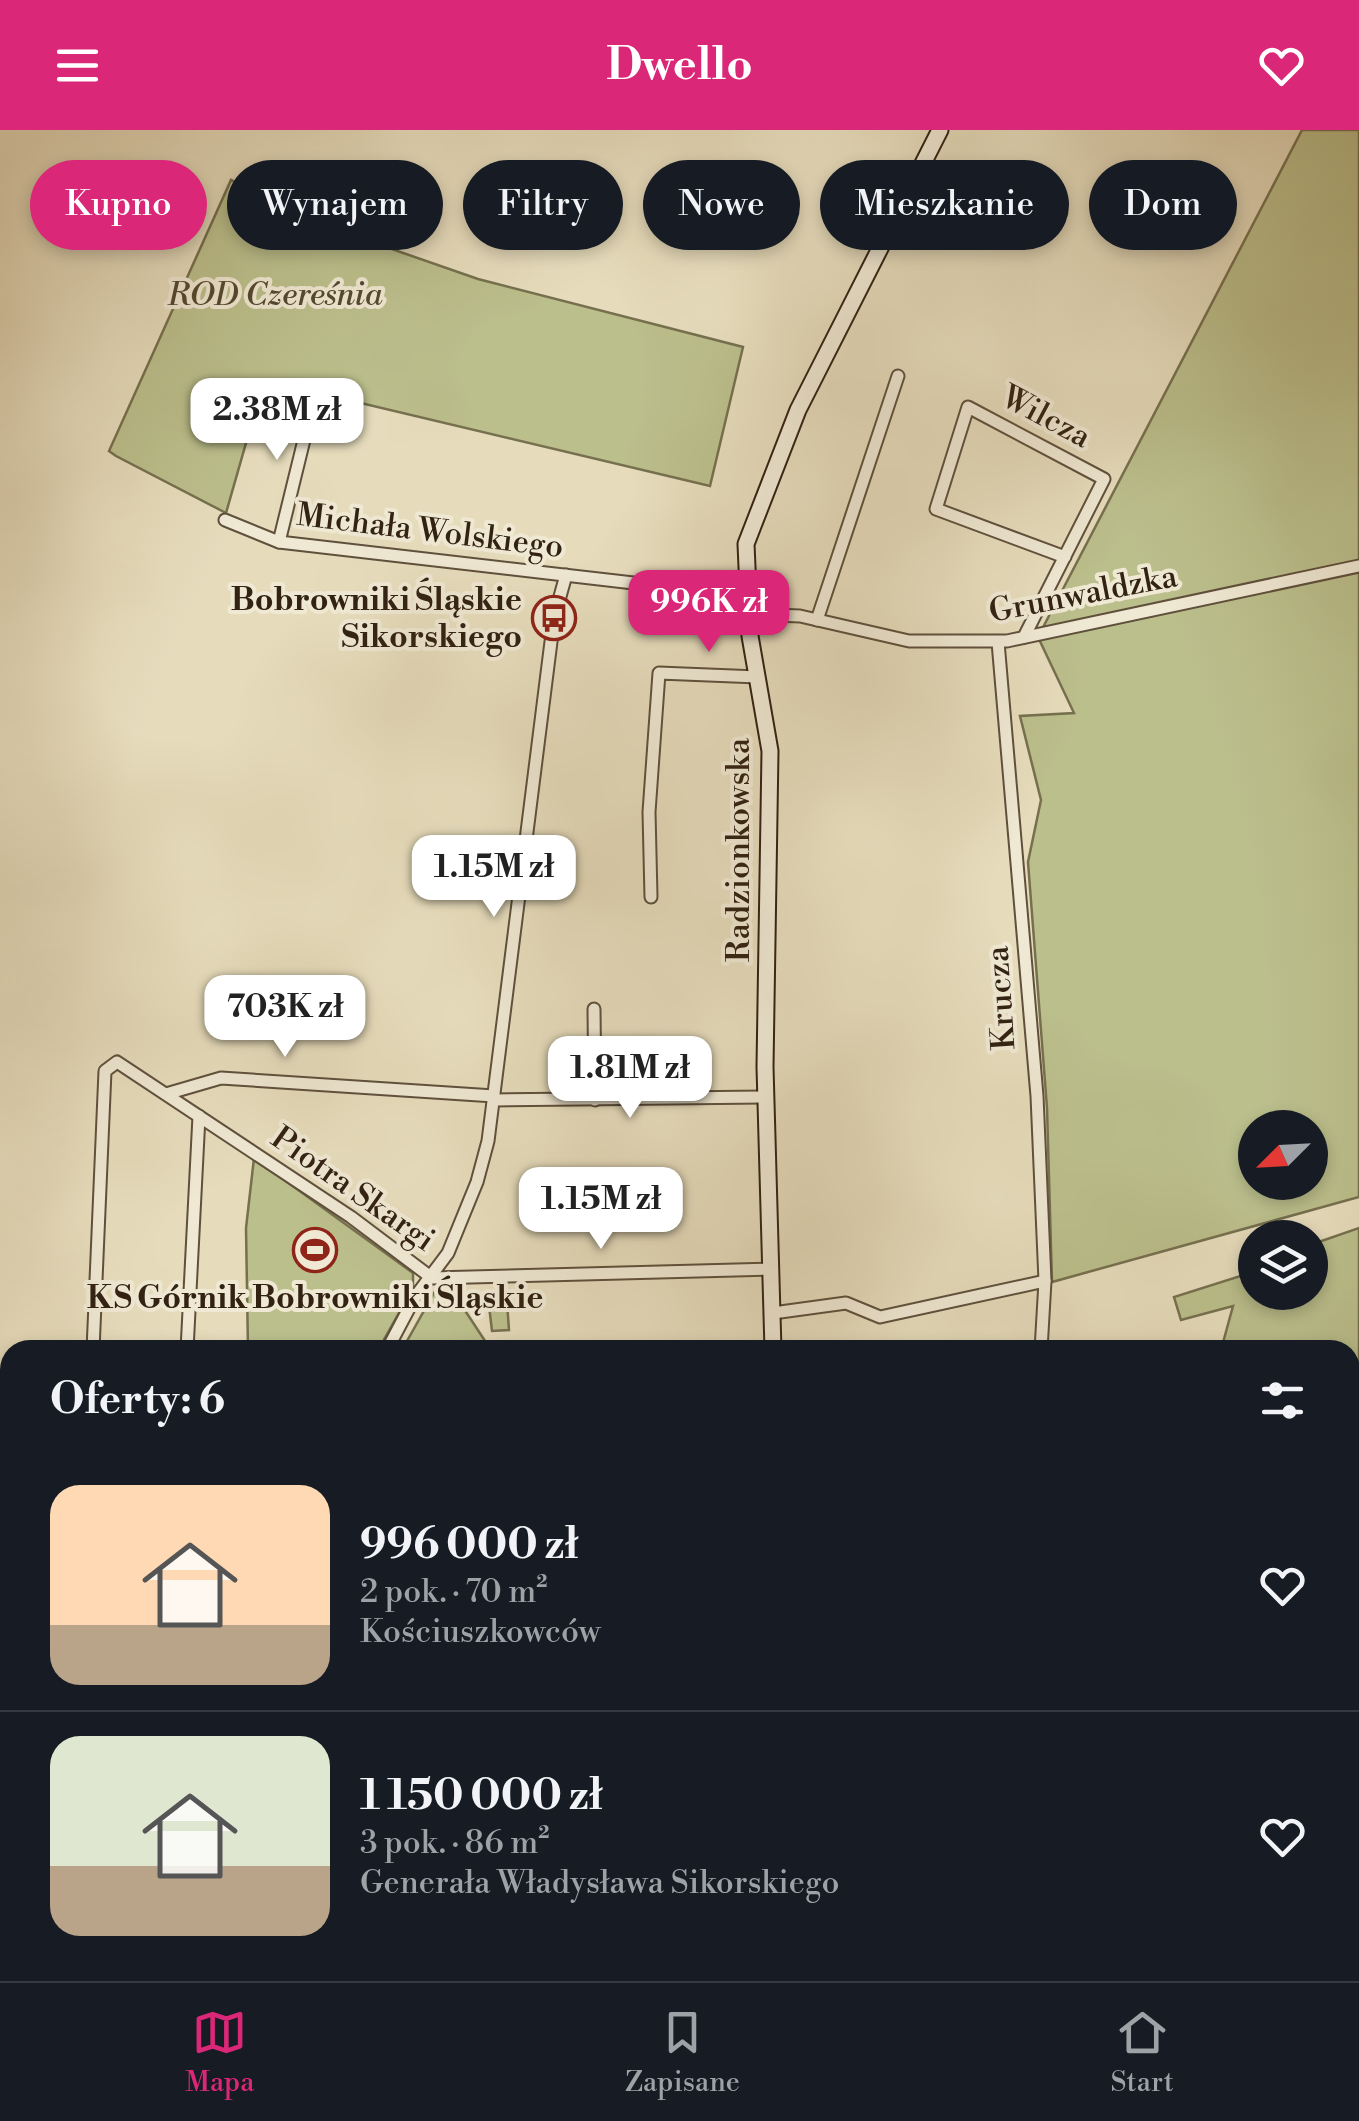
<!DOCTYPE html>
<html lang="pl">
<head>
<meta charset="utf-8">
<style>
  :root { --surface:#171b24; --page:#242831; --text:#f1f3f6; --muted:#9ea1a6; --line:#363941; --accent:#db2777 }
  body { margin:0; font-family:"Libre Bodoni",serif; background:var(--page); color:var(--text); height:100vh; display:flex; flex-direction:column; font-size:38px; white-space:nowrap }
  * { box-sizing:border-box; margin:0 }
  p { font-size:32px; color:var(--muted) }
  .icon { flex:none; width:55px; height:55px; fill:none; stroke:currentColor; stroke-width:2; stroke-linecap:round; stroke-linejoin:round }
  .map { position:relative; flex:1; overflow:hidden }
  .side { position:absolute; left:0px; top:1210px; width:1360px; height:642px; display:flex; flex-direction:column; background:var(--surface); border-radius:30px 30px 0 0; box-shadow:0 5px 15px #0003 }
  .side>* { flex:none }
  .top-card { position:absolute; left:30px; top:30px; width:1300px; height:90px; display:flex; gap:20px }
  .needle { width:65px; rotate:246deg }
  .fabs { position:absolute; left:1238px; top:980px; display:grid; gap:20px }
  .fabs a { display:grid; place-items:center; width:90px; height:90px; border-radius:50%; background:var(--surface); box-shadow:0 5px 15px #0003; font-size:50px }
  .price { position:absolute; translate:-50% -85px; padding:0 22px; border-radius:20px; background:#fff; color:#222; font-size:32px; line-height:65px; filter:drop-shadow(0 2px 5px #0008) }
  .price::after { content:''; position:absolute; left:50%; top:60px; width:30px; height:22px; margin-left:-15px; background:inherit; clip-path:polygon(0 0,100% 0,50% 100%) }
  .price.selected { background:var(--accent); color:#fff }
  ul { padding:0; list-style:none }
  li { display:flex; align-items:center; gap:30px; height:250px; padding:0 50px }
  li+li { border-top:2px solid var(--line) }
  li span { display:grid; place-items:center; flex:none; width:280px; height:200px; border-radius:30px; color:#555 }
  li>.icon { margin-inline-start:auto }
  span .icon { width:120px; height:120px; fill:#fffc; stroke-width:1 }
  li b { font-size:42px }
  h2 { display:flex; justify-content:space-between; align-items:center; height:120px; padding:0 50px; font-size:42px }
  .pill { padding:0 35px; border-radius:45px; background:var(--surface); box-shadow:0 5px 15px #0003; font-size:35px; line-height:90px }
  .pill.selected { background:var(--accent); color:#fff }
  header { display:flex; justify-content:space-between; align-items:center; height:130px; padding:0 50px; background:var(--accent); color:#fff; font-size:45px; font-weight:800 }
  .menu { display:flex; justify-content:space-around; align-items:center; height:140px; border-top:2px solid var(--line); background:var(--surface); font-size:28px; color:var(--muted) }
  .menu a { display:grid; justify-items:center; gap:5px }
  .menu .selected { color:var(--accent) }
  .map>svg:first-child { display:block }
  .green { fill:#bbbf8c; stroke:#76704f; stroke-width:2.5; fill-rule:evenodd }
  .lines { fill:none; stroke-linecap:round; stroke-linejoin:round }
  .street-casing { stroke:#5f503c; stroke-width:15 }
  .secondary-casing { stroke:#322212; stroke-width:19 }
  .highway-casing { stroke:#322212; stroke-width:24 }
  .street { stroke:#efe8d3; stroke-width:11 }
  .secondary { stroke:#efe8d3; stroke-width:15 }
  .highway { stroke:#e6dcbc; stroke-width:20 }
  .labels { text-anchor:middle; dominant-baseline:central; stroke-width:8; stroke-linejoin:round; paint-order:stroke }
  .park-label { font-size:32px; font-style:italic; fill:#544930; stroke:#efe8d3 }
  .street-label { font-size:32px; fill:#322212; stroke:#efe8d3 }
  .poi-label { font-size:32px; font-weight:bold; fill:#322212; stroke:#efe8d3; text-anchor:end }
</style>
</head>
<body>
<header><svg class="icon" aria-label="menu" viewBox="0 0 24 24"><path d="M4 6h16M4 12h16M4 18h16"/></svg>Dwello<svg class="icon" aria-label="heart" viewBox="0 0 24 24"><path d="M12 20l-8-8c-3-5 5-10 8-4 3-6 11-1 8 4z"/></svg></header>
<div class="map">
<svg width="1359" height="1851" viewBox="0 0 1359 1851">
  <rect width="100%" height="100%" fill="#e6dcbc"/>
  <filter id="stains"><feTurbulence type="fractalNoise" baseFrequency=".002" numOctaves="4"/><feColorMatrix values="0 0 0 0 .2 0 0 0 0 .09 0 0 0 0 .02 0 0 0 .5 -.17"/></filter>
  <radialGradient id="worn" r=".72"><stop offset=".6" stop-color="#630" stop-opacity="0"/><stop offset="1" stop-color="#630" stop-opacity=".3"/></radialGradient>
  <g class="green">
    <path d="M1302,0h57v1067l-307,85 -5,-174 -19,-246 13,-62 -21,-84 54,-3 -36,-76zM1255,998h55v54h-55z"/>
    <path d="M231,50l109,51 138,48 265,68 -33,139 -446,-106 -38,133 -110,-57 -7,-5z"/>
    <path d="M254,1028l159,115v15l-35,62h-130l-2,-122z"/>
    <path d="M1359,1098v753h-232v-8l223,-1v-622h-129l12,-44 -52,14 -7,-23 73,-23 8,-10v28h55v-47z"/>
    <path d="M443,1147l48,73h-89z"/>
    <path d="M507,1172l2,28 -17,1 -3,-25z"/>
    <path d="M10,1645v197h521v9h-531v-197z"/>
  </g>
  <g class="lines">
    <defs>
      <g id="street">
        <path d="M225,390l54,22 363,42 87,29 71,3 109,25h98l352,-75"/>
        <path d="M279,412l36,-147"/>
        <path d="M817,490l81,-244"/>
        <path d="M1024,507l80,-158 -136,-72 -32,102 129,48"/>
        <path d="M998,512l39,454 8,185 -4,69"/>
        <path d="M651,767l-2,-85 10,-139 99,4"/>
        <path d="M594,879l1,91"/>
        <path d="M594,937h70"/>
        <path d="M166,964l55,-16 273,18"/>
        <path d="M494,970l271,-3"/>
        <path d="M773,1183l73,-10 34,14 165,-36"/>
        <path d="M93,1220l12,-279 12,-9 234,155 81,61 340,-9"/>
        <path d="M187,1220l12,-234"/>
        <path d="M387,1220l28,-53 33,-44 29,-71 11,-41 66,-523 12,-43"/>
        <path d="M0,1643l10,-9"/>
        <path d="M0,1751h10"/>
        <path d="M95,1842v9"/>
        <path d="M538,1842v9"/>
        <path d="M206,1851l1,-9"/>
        <path d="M1127,1851l3,-9"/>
      </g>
      <g id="secondary">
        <path d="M773,1220l-8,-283 5,-316 -20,-115 -4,-92 52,-134 142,-280"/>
        <path d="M754,1842l3,9"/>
      </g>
      <g id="highway">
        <path d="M1350,1620l9,-4"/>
        <path d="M826,1851l19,-9"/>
      </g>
    </defs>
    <use href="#street" class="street-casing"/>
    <use href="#secondary" class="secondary-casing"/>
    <use href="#highway" class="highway-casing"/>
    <use href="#street" class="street"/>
    <use href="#secondary" class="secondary"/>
    <use href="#highway" class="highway"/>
  </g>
  <defs>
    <symbol id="bus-ring" viewBox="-11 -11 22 22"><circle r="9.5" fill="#efe8d3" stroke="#8f2418" stroke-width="1.5"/><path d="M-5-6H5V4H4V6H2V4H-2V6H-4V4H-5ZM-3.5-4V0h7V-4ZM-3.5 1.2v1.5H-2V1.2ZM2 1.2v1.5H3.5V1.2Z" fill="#8f2418"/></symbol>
    <symbol id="stadium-ring" viewBox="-11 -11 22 22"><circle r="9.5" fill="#efe8d3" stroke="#8f2418" stroke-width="1.5"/><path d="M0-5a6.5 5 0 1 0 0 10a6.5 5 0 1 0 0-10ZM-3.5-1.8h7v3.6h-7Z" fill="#8f2418"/></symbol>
  </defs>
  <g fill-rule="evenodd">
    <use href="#bus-ring" x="529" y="463" width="50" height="50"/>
    <use href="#stadium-ring" x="290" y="1095" width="50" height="50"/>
  </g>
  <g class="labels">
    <g class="park-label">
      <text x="275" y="165">ROD Czereśnia</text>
    </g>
    <g class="street-label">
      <text transform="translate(1046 287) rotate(28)">Wilcza</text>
      <text transform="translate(430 401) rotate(7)">Michała Wolskiego</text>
      <text transform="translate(1083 464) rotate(-11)">Grunwaldzka</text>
      <text transform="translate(739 720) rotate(-90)">Radzionkowska</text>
      <text transform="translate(1001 868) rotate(-94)">Krucza</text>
      <text transform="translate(353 1059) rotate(35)">Piotra Skargi</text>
    </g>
    <g class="poi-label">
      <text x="522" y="470">Bobrowniki Śląskie<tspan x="522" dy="37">Sikorskiego</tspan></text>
      <text x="315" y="1168" text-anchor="middle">KS Górnik Bobrowniki Śląskie</text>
    </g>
  </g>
  <rect width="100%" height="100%" filter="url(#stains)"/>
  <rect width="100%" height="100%" fill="url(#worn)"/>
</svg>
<div class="fabs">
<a><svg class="needle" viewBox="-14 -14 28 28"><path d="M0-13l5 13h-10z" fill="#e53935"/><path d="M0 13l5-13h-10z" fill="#9ea1a6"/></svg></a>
<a><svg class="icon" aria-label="layers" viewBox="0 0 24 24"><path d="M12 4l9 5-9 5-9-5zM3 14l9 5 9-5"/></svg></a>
</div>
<b class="price" style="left:277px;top:333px">2.38M zł</b>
<b class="price selected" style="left:709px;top:525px">996K zł</b>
<b class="price" style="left:494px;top:790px">1.15M zł</b>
<b class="price" style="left:285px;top:930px">703K zł</b>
<b class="price" style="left:630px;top:991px">1.81M zł</b>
<b class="price" style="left:601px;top:1122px">1.15M zł</b>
<div class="top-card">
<a class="pill selected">Kupno</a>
<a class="pill">Wynajem</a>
<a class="pill">Filtry</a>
<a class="pill">Nowe</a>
<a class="pill">Mieszkanie</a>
<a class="pill">Dom</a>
</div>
<section class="side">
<h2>Oferty: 6<svg class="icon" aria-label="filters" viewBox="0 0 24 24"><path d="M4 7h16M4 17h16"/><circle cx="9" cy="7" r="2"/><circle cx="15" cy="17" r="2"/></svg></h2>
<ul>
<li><span style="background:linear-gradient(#ffd9b3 70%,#b9a48a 0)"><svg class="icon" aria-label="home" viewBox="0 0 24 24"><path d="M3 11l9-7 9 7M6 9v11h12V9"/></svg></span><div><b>996 000 zł</b><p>2 pok. · 70 m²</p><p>Kościuszkowców</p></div><svg class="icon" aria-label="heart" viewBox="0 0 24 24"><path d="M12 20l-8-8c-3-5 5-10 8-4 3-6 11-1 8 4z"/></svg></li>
<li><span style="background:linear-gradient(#dfe7d0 65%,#b9a48a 0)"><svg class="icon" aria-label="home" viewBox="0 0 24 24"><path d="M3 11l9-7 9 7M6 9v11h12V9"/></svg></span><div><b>1 150 000 zł</b><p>3 pok. · 86 m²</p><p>Generała Władysława Sikorskiego</p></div><svg class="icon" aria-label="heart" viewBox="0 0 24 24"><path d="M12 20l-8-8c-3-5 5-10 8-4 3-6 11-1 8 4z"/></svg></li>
</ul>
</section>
</div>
<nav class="menu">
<a class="selected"><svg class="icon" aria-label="map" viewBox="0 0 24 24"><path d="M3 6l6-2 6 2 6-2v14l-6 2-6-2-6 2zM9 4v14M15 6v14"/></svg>Mapa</a>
<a><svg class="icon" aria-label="saved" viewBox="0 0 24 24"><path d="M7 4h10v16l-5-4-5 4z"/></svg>Zapisane</a>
<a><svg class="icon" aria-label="home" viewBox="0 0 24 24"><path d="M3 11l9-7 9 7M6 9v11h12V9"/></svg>Start</a>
</nav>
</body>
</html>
